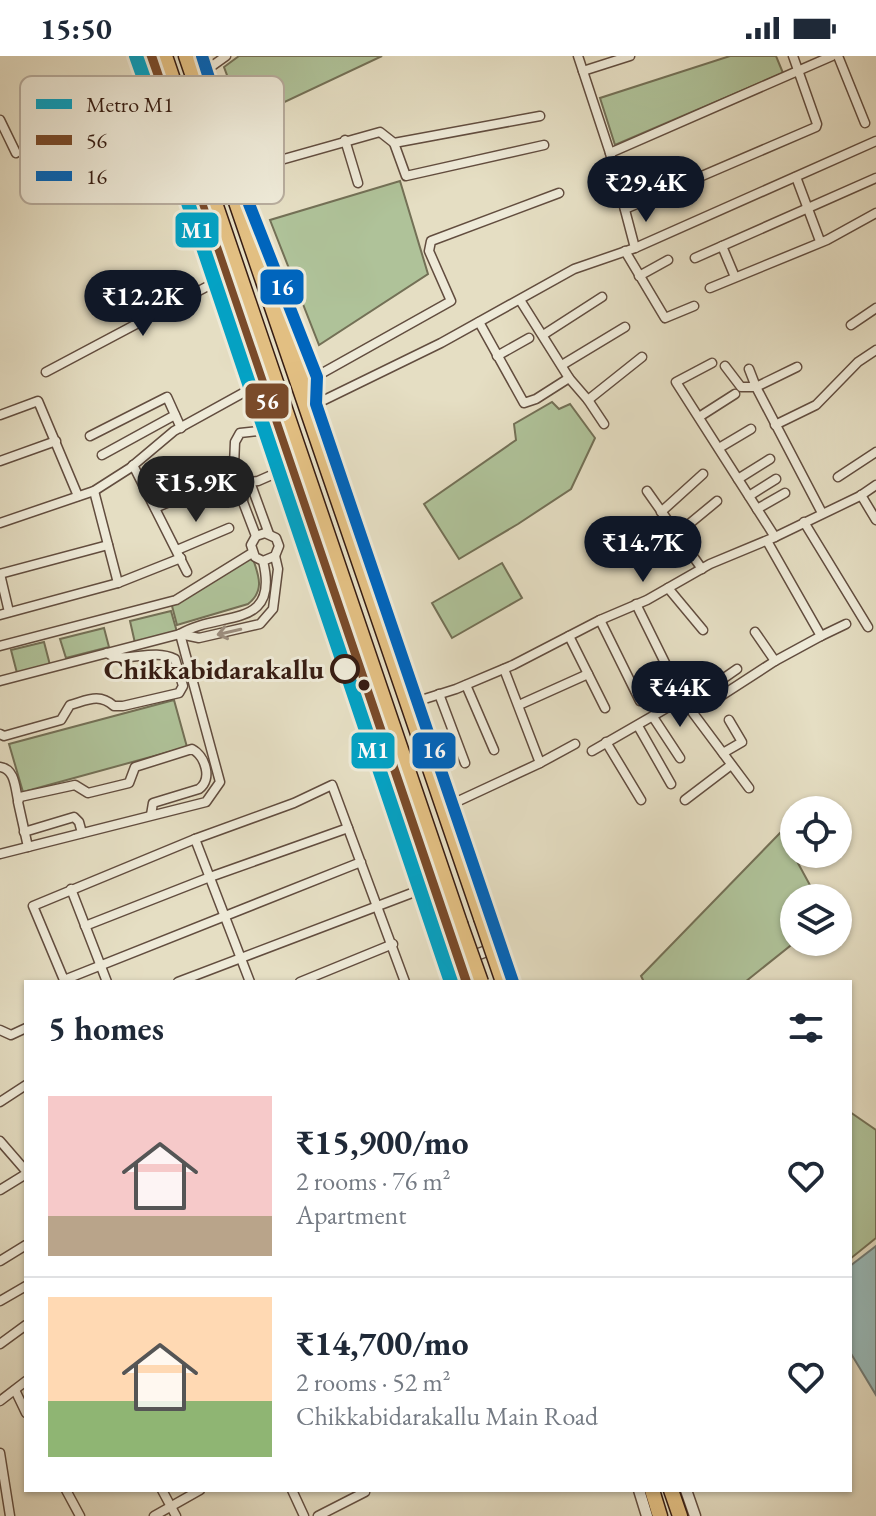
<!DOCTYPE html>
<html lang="en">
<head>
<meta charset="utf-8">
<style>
  :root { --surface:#fff; --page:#f6f6f7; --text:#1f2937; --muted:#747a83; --line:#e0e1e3; --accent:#111827 }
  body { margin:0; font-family:"EB Garamond",serif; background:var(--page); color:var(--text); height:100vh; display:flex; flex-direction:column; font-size:30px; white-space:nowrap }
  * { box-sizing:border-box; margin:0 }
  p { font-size:26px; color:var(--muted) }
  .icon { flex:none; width:44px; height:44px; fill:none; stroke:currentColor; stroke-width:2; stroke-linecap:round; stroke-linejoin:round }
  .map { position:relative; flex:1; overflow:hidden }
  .details { position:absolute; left:24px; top:924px; width:828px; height:512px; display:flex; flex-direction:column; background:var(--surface); border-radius:0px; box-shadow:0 2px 6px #0004 }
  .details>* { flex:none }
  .tools { position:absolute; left:780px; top:740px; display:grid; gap:16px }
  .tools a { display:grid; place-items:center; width:72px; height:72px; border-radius:50%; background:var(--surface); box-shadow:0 2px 6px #0004; font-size:40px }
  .price { position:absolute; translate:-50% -68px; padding:0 18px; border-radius:28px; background:var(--accent); color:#fff; font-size:26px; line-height:52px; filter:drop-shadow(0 2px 4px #0008) }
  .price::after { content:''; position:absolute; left:50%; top:48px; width:24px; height:18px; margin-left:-12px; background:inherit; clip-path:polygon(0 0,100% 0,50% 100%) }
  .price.on { background:#222; color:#fff }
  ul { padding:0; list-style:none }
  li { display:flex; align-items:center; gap:24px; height:200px; padding:0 24px }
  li+li { border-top:2px solid var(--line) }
  li span { display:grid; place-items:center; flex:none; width:224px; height:160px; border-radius:0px; color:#555 }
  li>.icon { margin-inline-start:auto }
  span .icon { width:96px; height:96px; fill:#fffc; stroke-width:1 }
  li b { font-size:34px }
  h2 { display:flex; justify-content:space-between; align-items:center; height:96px; padding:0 24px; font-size:34px }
  .status { display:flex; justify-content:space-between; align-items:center; height:56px; padding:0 40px; background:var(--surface); direction:ltr }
  .status svg { height:22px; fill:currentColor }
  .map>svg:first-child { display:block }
  .green { fill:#afc299; stroke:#737056; stroke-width:2 }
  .water { fill:#98bbbb; stroke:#717c78; stroke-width:2 }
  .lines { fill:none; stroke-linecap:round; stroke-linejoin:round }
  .minor-casing { stroke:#624d3f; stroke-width:11 }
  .tertiary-casing { stroke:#624d3f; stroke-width:13 }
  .motorway-casing { stroke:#371d13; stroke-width:17 }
  .minor { stroke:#eeead8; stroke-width:8 }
  .tertiary { stroke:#eeead8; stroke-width:10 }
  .motorway { stroke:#e2bf82; stroke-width:14 }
  .motorway-bridge-casing { stroke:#371d13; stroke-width:17; stroke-linecap:butt }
  .motorway-bridge { stroke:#e2bf82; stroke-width:14 }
  .bus-1-casing { stroke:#eeead8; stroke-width:18 }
  .bus-2-casing { stroke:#eeead8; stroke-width:18 }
  .bus-1 { stroke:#7a4b2a; stroke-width:12 }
  .bus-2 { stroke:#0065bd; stroke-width:12 }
  .metro-1-casing { stroke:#eeead8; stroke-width:20 }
  .metro-1 { stroke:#03a2c5; stroke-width:14 }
  .oneway { stroke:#9c8e7f }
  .stop-dot { fill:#eeead8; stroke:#371d13; stroke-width:4 }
  .bus-dot { fill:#371d13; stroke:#eeead8; stroke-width:3 }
  .labels { text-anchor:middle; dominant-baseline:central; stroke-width:6; stroke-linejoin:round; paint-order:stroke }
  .stop-label { font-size:28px; font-weight:bold; fill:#371d13; stroke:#eeead8; text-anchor:end }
  .key { fill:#eeead8; stroke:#b7ac9d; stroke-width:2 }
  .key-label { font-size:22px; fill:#371d13 }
  .line-badge { stroke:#eeead8; stroke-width:3 }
  .badge-label { font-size:22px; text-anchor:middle; font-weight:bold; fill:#fff }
</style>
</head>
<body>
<div class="status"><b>15:50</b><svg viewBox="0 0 49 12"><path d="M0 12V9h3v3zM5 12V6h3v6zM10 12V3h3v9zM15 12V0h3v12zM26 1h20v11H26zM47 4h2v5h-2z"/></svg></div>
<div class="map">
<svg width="876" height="1460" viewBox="0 0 876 1460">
  <rect width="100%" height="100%" fill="#e5dec3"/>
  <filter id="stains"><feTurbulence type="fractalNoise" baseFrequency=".0025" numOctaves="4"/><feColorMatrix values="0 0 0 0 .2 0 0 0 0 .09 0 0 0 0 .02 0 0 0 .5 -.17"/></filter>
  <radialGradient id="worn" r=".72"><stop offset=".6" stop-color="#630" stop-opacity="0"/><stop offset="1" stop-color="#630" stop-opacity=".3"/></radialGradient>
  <g class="green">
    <path d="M239,0h143l-138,65 -20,-54z"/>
    <path d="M730,0h46l7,17 -168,72 -15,-47z"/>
    <path d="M400,125l28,93 -109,71 -49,-125z"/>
    <path d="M552,346l7,7 11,-5 25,34 -24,51 -53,35 -59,35 -35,-55 92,-64 -2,-16z"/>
    <path d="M252,500c6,18 14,34 -4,48l-71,21 -5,-19z"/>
    <path d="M502,507l20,35 -70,40 -20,-35z"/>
    <path d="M171,555l6,21 -42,11 -5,-22z"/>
    <path d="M104,572l5,19 -43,11 -6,-19z"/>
    <path d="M44,586l6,23 -33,8 -6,-23z"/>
    <path d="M174,644l13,47 -164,45 -14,-48z"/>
    <path d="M781,776l36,66h-23l1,44 -50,40h-101l-3,-6z"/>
    <path d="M850,1056l26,18v108l-26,21z"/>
  </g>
  <path class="water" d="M876,1190v149l-26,-43v-86z"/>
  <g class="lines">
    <defs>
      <g id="minor">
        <path d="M578,0l32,97 25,95"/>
        <path d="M838,0l27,67"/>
        <path d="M205,15l21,-15"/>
        <path d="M583,15l47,-15"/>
        <path d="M0,64l16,33"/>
        <path d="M345,84l13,43"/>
        <path d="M394,87l146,-27"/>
        <path d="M610,97l222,-97"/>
        <path d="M238,116l142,-40 14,11 12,33 138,-31"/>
        <path d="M796,121l24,64"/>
        <path d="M625,153l191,-82 1,-3 -24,-68"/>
        <path d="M722,190l13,31"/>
        <path d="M625,195l40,67 29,-12"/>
        <path d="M695,202l181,-80"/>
        <path d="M639,220l29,-16"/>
        <path d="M710,232l117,-48 49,-27"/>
        <path d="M520,244l49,78 19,22 54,-43"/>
        <path d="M479,266l45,81 12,-4 33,-21"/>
        <path d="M851,269l25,-17"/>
        <path d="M543,279l59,-38"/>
        <path d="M497,300l32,-18"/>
        <path d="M712,307l-36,19 99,155"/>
        <path d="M562,309l63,-38"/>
        <path d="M725,310l16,21h15l66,126"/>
        <path d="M749,313l7,18 41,-20"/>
        <path d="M46,316l179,-95"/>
        <path d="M317,320l134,-75 -22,-50 2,-10 128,-48"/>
        <path d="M588,344l16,24"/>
        <path d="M316,348l125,-61 133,-74 61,-21 241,-107"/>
        <path d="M0,359l38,-14 40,95"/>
        <path d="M699,361l36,-23"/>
        <path d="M775,369l41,-20 42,-43 18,-12"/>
        <path d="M90,380l77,-39 14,31"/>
        <path d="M719,392l32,-19"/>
        <path d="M102,399l73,-40"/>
        <path d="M0,405l56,-20"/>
        <path d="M133,409l54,107"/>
        <path d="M838,421l38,-25"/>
        <path d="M738,423l32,-20"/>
        <path d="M248,426l10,-1 32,-14"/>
        <path d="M250,426l19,52"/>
        <path d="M94,435l24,92"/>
        <path d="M647,435l55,78"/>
        <path d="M861,439l15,25"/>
        <path d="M749,440l27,-17"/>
        <path d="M155,452l52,-22"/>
        <path d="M757,453l28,-16"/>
        <path d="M661,456l42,-38"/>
        <path d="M804,466l64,105"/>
        <path d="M0,467l94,-32 36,-23 44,-37 87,-48"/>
        <path d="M677,478l40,-33"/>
        <path d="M256,480l-13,-34 1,-19 -10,-17 1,-24 5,-9 37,-4"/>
        <path d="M177,494l52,-22"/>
        <path d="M0,518l108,-29"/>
        <path d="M0,518l9,38"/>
        <path d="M668,532l35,42"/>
        <path d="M636,548l38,77 19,32 56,75"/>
        <path d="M0,559l118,-32 63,-25"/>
        <path d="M600,564l40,81"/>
        <path d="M755,576l20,29"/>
        <path d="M180,578l19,4 61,-14 13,-15 5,-40 -3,-13"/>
        <path d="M569,580l36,72"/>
        <path d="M821,580l25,-12"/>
        <path d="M0,590l176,-46 76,-47"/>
        <path d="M0,625l180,-47c40,-24 100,-3 83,-73l-8,-4 -4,-12 5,-9 9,-3 11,5 3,8 -4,10 -12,5"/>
        <path d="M697,625l9,14"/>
        <path d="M466,629l28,65"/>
        <path d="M704,636l33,-23"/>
        <path d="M439,638l26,69"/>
        <path d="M418,645l38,-12 57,-24 87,-45 47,-20 63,-36 65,-27 85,-41 16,-11"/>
        <path d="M519,649l69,-31"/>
        <path d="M704,651l71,-46 46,-25 -54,-95"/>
        <path d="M653,661l27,41"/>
        <path d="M638,670l33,58"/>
        <path d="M0,678l4,2 57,-16 9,-15c18,-5 29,-12 44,1h9l56,-13 4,-7 -8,-27c-24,-12 -49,6 -68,-6"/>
        <path d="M606,686l35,58"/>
        <path d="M592,695l92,-53"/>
        <path d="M723,697l19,-11 -13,-22"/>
        <path d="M540,707l35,-19"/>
        <path d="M0,711c15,2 15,20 18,33"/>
        <path d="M685,744l46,-35"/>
        <path d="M452,748l88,-41 -36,-94"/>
        <path d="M24,776l50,-15 5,5 3,11"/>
        <path d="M195,783l55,143"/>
        <path d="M28,791l-10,-45 2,-5 55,-12 13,8 41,-10 6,-16 57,-18c13,7 21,30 7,40l-46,14 -2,12"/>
        <path d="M0,798l206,-52 14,-20 -40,-148"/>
        <path d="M361,806l-297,118 -31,-74 162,-67 99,-36 38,-18 73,197"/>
        <path d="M71,833l36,93"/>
        <path d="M85,870l125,-49 138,-49"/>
        <path d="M178,926l255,-97"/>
        <path d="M300,926l93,-38"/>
        <path d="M0,974l11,5 15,-7"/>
        <path d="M0,1046l26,-17"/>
        <path d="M0,1085l26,30"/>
        <path d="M0,1134l26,-16"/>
        <path d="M0,1205l26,-16"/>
        <path d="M0,1245l26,-15"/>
        <path d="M0,1288l26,-19"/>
        <path d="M15,1334l11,23"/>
        <path d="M0,1345l26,-20"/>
        <path d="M0,1397l10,63"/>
        <path d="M66,1434l14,26"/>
        <path d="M162,1434l14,26"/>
        <path d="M292,1434l12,26"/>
        <path d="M154,1460l46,-26"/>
        <path d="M318,1460l47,-24"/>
      </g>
      <g id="tertiary">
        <path d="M150,0l315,926"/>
        <path d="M202,0l47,148 38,94"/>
        <path d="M295,265l22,56 -1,27 197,578"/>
        <path d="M458,906l39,-15"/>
        <path d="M639,1434l8,26"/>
        <path d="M686,1434l9,26"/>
      </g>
      <g id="motorway">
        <path d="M165,0l295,867"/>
        <path d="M186,0l295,862"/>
        <path d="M266,216l13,23 37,109"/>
        <path d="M652,1434l8,26"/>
        <path d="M671,1434l9,26"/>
      </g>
    </defs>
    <use href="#minor" class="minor-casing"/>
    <use href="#tertiary" class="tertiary-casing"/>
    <use href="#motorway" class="motorway-casing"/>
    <use href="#minor" class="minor"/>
    <use href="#tertiary" class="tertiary"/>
    <use href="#motorway" class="motorway"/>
    <defs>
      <g id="motorway-bridge">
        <path d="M481,862l22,64"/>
        <path d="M460,867l21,59"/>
      </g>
    </defs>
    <use href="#motorway-bridge" class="motorway-bridge-casing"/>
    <use href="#motorway-bridge" class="motorway-bridge"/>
    <defs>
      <path id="bus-1" d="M150,0l315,926"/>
      <path id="bus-2" d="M202,0l47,148 68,173 -1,27 197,578"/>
    </defs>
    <use href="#bus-1" class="bus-1-casing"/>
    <use href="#bus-2" class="bus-2-casing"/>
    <use href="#bus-1" class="bus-1"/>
    <use href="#bus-2" class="bus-2"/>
    <defs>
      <path id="metro-1" d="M136,0l49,138 266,788"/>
    </defs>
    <use href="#metro-1" class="metro-1-casing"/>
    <use href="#metro-1" class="metro-1"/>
  </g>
  <defs><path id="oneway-shaft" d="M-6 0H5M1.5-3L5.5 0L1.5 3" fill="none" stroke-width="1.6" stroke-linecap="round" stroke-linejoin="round" transform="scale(2)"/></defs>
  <use class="oneway" href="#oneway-shaft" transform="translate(229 576) rotate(167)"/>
  <circle class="stop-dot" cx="345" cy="613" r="13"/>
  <circle class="bus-dot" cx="364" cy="629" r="7"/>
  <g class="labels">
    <g class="stop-label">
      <text x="324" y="613">Chikkabidarakallu</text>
    </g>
  </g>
  <rect x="20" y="20" width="264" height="128" rx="12" class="key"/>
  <rect x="36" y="43" width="36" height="10" fill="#03a2c5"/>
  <rect x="36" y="79" width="36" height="10" fill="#7a4b2a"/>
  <rect x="36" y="115" width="36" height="10" fill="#0065bd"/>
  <g class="key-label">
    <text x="86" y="56">Metro M1</text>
    <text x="86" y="92">56</text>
    <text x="86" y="128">16</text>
  </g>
  <g class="line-badge">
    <rect x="174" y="155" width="46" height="38" rx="8" fill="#03a2c5"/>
    <rect x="259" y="212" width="46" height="38" rx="8" fill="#0065bd"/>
    <rect x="244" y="326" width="46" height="38" rx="8" fill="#7a4b2a"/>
    <rect x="350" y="675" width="46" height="39" rx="8" fill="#03a2c5"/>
    <rect x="411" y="675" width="46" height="39" rx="8" fill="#0065bd"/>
  </g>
  <g class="badge-label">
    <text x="197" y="182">M1</text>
    <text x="282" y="239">16</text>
    <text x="267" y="353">56</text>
    <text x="373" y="702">M1</text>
    <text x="434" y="702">16</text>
  </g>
  <rect width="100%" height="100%" filter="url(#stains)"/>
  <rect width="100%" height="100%" fill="url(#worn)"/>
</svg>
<div class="tools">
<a><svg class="icon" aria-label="locate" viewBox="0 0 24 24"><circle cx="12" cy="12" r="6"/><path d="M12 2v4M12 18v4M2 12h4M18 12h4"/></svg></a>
<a><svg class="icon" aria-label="layers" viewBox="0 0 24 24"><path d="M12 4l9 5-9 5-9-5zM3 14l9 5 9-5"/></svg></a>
</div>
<b class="price" style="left:646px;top:168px">₹29.4K</b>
<b class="price" style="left:143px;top:282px">₹12.2K</b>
<b class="price on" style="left:196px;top:468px">₹15.9K</b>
<b class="price" style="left:643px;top:528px">₹14.7K</b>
<b class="price" style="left:680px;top:673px">₹44K</b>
<section class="details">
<h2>5 homes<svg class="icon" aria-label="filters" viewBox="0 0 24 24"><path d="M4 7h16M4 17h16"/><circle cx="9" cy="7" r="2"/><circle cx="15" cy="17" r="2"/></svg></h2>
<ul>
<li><span style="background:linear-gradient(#f6c9c9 75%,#b9a48a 0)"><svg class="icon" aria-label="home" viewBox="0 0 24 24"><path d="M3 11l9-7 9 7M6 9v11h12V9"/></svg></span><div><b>₹15,900/mo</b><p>2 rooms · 76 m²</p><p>Apartment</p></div><svg class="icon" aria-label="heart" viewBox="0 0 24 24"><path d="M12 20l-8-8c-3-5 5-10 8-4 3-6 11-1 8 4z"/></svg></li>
<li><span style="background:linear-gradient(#ffd9b3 65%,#8fb573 0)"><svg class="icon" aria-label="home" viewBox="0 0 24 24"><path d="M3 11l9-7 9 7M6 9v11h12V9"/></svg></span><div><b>₹14,700/mo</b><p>2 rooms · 52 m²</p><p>Chikkabidarakallu Main Road</p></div><svg class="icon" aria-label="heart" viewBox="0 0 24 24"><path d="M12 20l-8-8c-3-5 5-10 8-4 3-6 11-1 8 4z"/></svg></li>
</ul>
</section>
</div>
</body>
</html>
